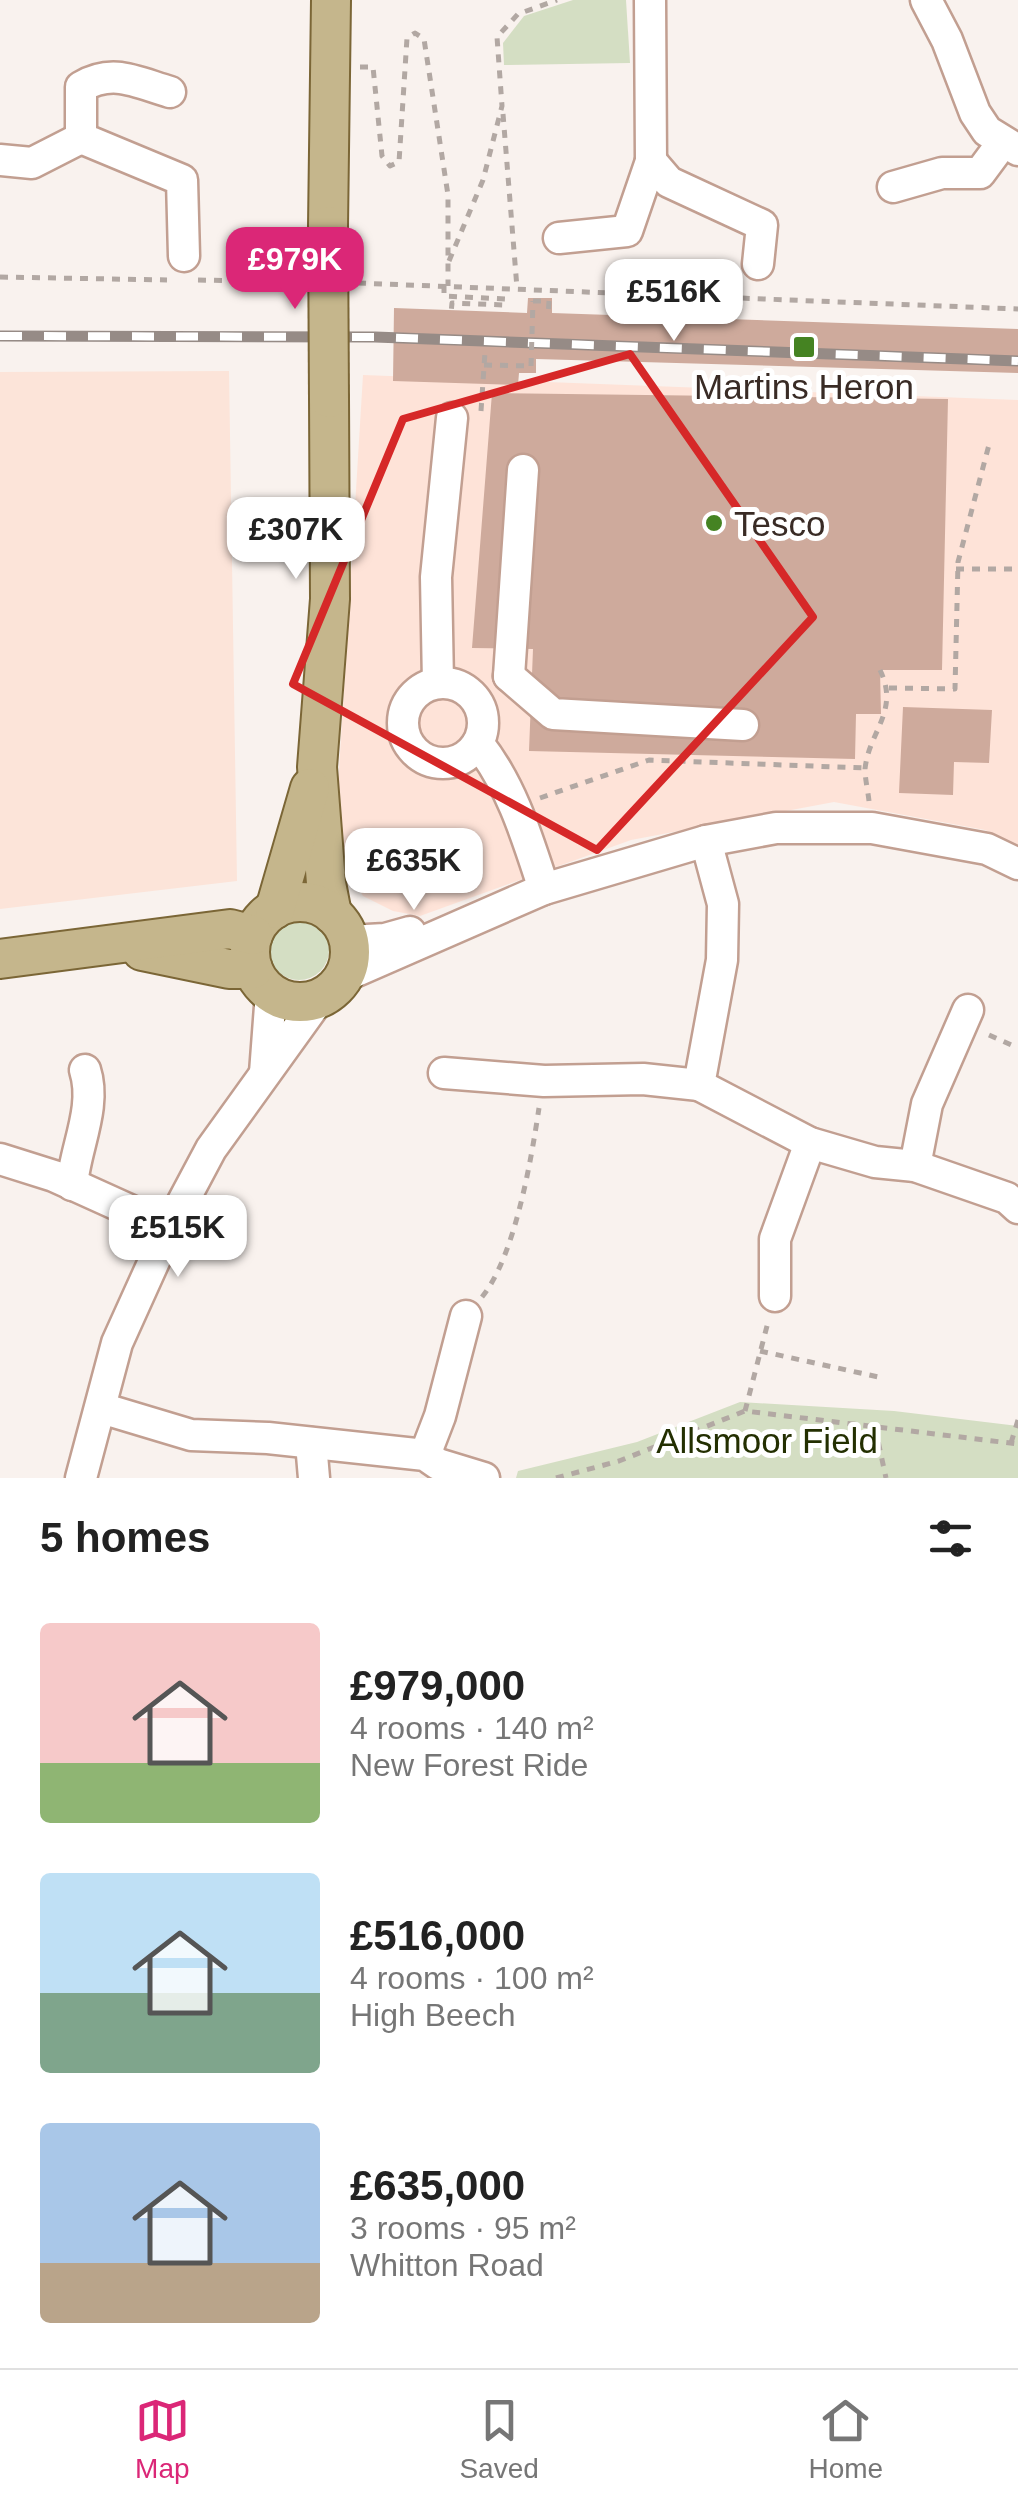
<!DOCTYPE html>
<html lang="en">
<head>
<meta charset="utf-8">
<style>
  :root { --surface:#fff; --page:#f2f2f2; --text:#222; --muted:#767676; --line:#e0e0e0; --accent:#db2777 }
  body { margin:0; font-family:Helvetica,sans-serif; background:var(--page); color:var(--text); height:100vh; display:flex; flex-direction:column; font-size:38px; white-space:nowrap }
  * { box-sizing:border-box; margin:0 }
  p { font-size:32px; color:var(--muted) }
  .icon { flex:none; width:55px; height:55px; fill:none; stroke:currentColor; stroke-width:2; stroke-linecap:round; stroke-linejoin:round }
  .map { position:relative; height:1478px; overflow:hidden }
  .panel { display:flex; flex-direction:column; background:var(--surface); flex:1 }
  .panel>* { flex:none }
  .price { position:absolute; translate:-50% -85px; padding:0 22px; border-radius:20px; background:#fff; color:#222; font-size:32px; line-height:65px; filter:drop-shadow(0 2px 5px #0008) }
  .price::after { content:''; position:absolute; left:50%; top:60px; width:30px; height:22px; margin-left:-15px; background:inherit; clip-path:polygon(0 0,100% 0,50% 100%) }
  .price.on { background:var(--accent); color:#fff }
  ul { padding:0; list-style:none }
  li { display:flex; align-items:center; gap:30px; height:250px; padding:0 40px }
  li span { display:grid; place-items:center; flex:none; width:280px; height:200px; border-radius:10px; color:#555 }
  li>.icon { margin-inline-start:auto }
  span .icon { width:120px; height:120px; fill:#fffc; stroke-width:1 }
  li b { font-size:42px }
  h2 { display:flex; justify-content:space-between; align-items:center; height:120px; padding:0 40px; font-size:42px }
  .menu { display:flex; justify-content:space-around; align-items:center; height:140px; border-top:2px solid var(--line); background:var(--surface); font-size:28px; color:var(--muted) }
  .menu a { display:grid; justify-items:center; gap:5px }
  .menu .on { color:var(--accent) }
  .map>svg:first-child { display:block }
  .built { fill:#fee3d8 }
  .industrial { fill:#fce4d9 }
  .green { fill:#d4dec3 }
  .building { fill:#ceaa9c }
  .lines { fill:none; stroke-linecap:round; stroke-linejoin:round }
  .minor-casing { stroke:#c29f91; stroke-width:35 }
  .major-casing { stroke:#7b6636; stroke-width:42 }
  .path { stroke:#b2a8a3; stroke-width:5; stroke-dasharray:8 8; stroke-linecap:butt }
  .minor { stroke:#fff; stroke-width:30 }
  .major { stroke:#c5b68c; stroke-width:38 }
  .rail-casing { stroke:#968b86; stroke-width:11 }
  .rail { stroke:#fff; stroke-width:8; stroke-dasharray:22; stroke-linecap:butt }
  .major-bridge-casing { stroke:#7b6636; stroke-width:42; stroke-linecap:butt }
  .path-bridge { stroke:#b2a8a3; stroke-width:5; stroke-dasharray:8 8; stroke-linecap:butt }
  .major-bridge { stroke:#c5b68c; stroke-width:38 }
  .marked { fill:none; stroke:#d62828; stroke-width:8; stroke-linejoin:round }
  .poi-dot { fill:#458322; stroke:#fff; stroke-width:4 }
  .labels { text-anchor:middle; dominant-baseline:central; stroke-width:10; stroke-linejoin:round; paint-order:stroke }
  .poi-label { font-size:35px; fill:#392b25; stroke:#fff }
  .park-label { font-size:35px; fill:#232f01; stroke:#fff }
</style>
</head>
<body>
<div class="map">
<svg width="1018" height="1478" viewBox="0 0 1018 1478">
  <rect width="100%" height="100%" fill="#f9f2ee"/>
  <path class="built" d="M363,375l655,25v446l-33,-16 -151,-28 -203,38 -211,76 -27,-5 -30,-15 -21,-34 -4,-75z"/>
  <path class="industrial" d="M229,371l8,510 -237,28v-537z"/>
  <g class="green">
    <path d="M573,0h53l4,63 -126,2 -1,-22 21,-27z"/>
    <circle cx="299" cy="950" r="30"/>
    <path d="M740,1402l154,9 124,15v52h-502l2,-7 119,-29z"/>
  </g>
  <g class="building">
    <path d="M528,298h24v15l466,16v44l-482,-14v14h-17l-1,12 -125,-4 1,-73 133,5z"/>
    <path d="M492,393l456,6 -6,271h-62l1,44h-25l-1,45 -326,-8 4,-102 -61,-1z"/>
    <path d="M903,707l89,3 -3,53 -35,-1 -1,33 -54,-2z"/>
  </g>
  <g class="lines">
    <defs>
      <g id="minor">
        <path d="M650,0l1,161"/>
        <path d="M926,0l21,40 28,73 12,18 31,19"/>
        <path d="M170,92c-34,-10 -57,-24 -89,-5v51l101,42 2,76"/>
        <path d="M0,160l32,3 49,-25"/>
        <path d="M893,187l49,-14h38l23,-31"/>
        <path d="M559,238l68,-7 24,-70 18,21 93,43 -4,39"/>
        <path d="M509,676l44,38 190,11"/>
        <path d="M509,676l14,-206"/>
        <path d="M438,683l-2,-106 16,-159"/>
        <circle cx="443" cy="723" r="40"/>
        <path d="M478,743c34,43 49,94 66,146"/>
        <path d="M706,841l17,63 -1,56 -23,125 111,58 65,19 40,4 92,32 11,10"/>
        <path d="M349,941l36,-2 25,-7"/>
        <path d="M345,976l199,-87 162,-48 70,-13h96l115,21 31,15"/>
        <path d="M265,1073l6,-80"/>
        <path d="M444,1073l100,8 99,-2 56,6"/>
        <path d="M0,1159l54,17 115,52"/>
        <path d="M915,1166l12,-62 41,-94"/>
        <path d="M72,1185c3,-37 25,-78 13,-115"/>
        <path d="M775,1296v-57l35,-96"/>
        <path d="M101,1408l90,27 77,3 157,17 13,9 46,14"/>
        <path d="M311,1443l3,35"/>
        <path d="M425,1455l15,-39 26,-100"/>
        <path d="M81,1478l36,-135 52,-115 42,-79 108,-150"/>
      </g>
      <g id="major">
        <path d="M328,226l3,-226"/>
        <path d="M329,398l1,201 -13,168 9,116 6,31"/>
        <circle cx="300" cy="952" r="50"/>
        <path d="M275,909l35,-121"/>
        <path d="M142,951l87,18h24"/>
        <path d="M0,959l230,-30 23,6"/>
      </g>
    </defs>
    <use href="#minor" class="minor-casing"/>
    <use href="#major" class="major-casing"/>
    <g class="path">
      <path d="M360,67h13l9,89 8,10 9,-4 8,-124 8,-5 9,6 24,156v91"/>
      <path d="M503,114l14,174"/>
      <path d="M449,261l34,-81 19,-74 -5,-69 21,-23 39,-14"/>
      <path d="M0,277l167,3"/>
      <path d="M198,280l99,2"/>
      <path d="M358,283l660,26"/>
      <path d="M444,285v11l61,3 -1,6 -52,-2 -1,10"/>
      <path d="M533,301h16l-1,15"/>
      <path d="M484,365l47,1"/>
      <path d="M481,411l4,-59"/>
      <path d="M956,569h62"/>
      <path d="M889,688l66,1 3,-127 32,-121"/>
      <path d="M540,798l109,-38 216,8"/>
      <path d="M869,801c-1,-10 -4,-22 -4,-32 4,-38 35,-58 15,-99"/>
      <path d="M989,1035l29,13"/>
      <path d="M482,1297c33,-41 49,-136 57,-189"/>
      <path d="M760,1351l123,27"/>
      <path d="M745,1411l23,-89"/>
      <path d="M875,1427l11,51"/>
      <path d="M1011,1443l7,-23"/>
      <path d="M556,1478l63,-17 126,-50 273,33"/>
    </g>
    <use href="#minor" class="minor"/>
    <use href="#major" class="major"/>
    <defs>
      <path id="rail" d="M0,336l375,1 643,24"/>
    </defs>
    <use href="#rail" class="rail-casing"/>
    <use href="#rail" class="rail"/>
    <defs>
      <path id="major-bridge" d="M328,226l1,172"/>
    </defs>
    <use href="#major-bridge" class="major-bridge-casing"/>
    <path class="path-bridge" d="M531,366l2,-65"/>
    <use href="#major-bridge" class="major-bridge"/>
  </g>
  <path class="marked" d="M630,354l183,263 -216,233 -304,-166 110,-265z"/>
  <g class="poi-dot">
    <rect x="792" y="335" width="24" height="24" rx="5"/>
    <circle cx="714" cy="523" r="10"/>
  </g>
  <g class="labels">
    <g class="poi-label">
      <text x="804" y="386">Martins Heron</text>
      <text x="734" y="523" text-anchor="start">Tesco</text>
    </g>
    <g class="park-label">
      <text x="767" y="1440">Allsmoor Field</text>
    </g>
  </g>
</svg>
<b class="price on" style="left:295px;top:312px">£979K</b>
<b class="price" style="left:674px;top:344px">£516K</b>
<b class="price" style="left:296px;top:582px">£307K</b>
<b class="price" style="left:414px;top:913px">£635K</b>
<b class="price" style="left:178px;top:1280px">£515K</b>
</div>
<section class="panel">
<h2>5 homes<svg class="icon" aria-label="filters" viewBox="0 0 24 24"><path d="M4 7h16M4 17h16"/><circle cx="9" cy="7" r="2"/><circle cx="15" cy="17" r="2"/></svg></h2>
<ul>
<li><span style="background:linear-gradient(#f6c9c9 70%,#8fb573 0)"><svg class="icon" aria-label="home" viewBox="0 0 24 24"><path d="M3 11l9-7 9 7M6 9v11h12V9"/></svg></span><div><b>£979,000</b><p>4 rooms · 140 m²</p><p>New Forest Ride</p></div></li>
<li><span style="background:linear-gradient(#bfe0f5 60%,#7fa58c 0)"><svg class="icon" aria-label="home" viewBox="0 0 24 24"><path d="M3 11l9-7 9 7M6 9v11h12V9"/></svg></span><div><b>£516,000</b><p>4 rooms · 100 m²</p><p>High Beech</p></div></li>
<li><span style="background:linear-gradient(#a9c7e8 70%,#b9a48a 0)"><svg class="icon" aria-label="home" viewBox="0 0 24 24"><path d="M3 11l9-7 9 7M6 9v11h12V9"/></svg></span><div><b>£635,000</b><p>3 rooms · 95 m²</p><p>Whitton Road</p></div></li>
</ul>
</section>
<nav class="menu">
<a class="on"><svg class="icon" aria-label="map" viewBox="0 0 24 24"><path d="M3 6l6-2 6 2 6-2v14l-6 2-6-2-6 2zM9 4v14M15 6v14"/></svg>Map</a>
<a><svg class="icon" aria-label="saved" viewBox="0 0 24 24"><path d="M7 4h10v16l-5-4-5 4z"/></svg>Saved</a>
<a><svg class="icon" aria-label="home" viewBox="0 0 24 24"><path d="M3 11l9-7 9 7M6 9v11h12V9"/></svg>Home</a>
</nav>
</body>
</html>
